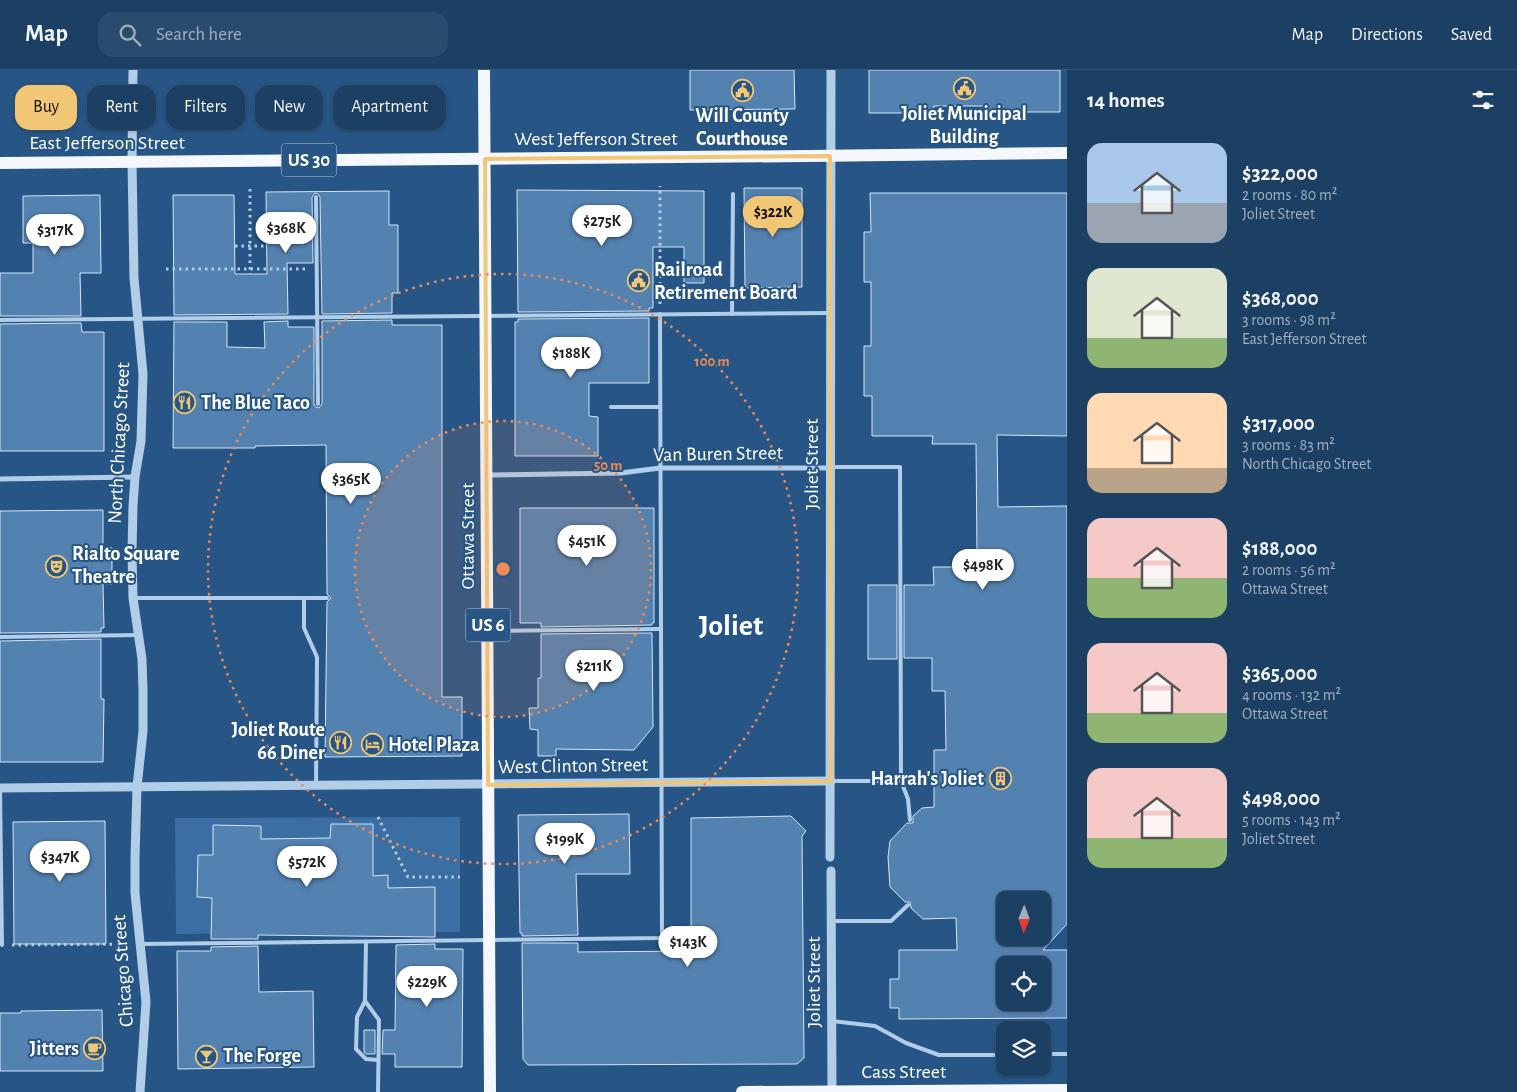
<!DOCTYPE html>
<html lang="en">
<head>
<meta charset="utf-8">
<style>
  :root { --surface:#1c4064; --page:#294b6d; --text:#f1f3f6; --muted:#a0afbf; --line:#3a5978; --accent:#f1c776 }
  body { margin:0; font-family:"Alegreya Sans",sans-serif; background:var(--page); color:var(--text); height:100vh; display:flex; flex-direction:column; font-size:19px; white-space:nowrap }
  * { box-sizing:border-box; margin:0 }
  p { font-size:16px; color:var(--muted) }
  .icon { flex:none; width:28px; height:28px; fill:none; stroke:currentColor; stroke-width:2; stroke-linecap:round; stroke-linejoin:round }
  .map { position:relative; flex:1; overflow:hidden }
  .side { display:flex; flex-direction:column; background:var(--surface); width:450px }
  .side>* { flex:none }
  .guide { position:absolute; left:15px; top:15px; width:475px; height:45px; display:flex; gap:10px }
  .needle { width:32px; rotate:181deg }
  .fabs { position:absolute; left:996px; top:821px; display:grid; gap:10px }
  .fabs a { display:grid; place-items:center; width:55px; height:55px; border-radius:10px; background:var(--surface); box-shadow:0 1px 4px #0004,0 0 0 1px var(--line); font-size:25px }
  .price { position:absolute; translate:-50% -42px; padding:0 11px; border-radius:18px; background:#fff; color:#222; font-size:16px; line-height:32px; filter:drop-shadow(0 1px 2px #0008) }
  .price::after { content:''; position:absolute; left:50%; top:30px; width:15px; height:11px; margin-left:-8px; background:inherit; clip-path:polygon(0 0,100% 0,50% 100%) }
  .price.active { background:var(--accent); color:#111 }
  ul { padding:0; list-style:none }
  li { display:flex; align-items:center; gap:15px; height:125px; padding:0 20px }
  li span { display:grid; place-items:center; flex:none; width:140px; height:100px; border-radius:15px; color:#555 }
  li>.icon { margin-inline-start:auto }
  span .icon { width:60px; height:60px; fill:#fffc; stroke-width:1 }
  li b { font-size:21px }
  h2 { display:flex; justify-content:space-between; align-items:center; height:60px; padding:0 20px; font-size:21px }
  .tag { padding:0 18px; border-radius:15px; background:var(--surface); box-shadow:0 1px 4px #0004,0 0 0 1px var(--line); font-size:18px; line-height:45px }
  .tag.active { background:var(--accent); color:#111 }
  header { display:flex; align-items:center; gap:30px; box-sizing:border-box; height:70px; padding:0 25px; background:var(--surface); border-bottom:1px solid var(--line) }
  header strong { font-size:24px }
  nav { display:flex; gap:28px; margin-inline-start:auto; font-size:18px }
  .search { width:350px; height:45px; background:var(--page); display:flex; align-items:center; gap:12px; box-sizing:border-box; padding:0 18px; border-radius:15px; color:var(--muted); font-size:19px }
  main { display:flex; flex:1; min-height:0 }
  .map>svg:first-child { display:block }
  .green { fill:#3b6fa3 }
  .building { fill:#5381b0; stroke:#d5e6f6; fill-rule:evenodd }
  .lines { fill:none; stroke-linecap:round; stroke-linejoin:round }
  .path { stroke:#b1cde8; stroke-width:3; stroke-dasharray:2.5 4; stroke-linecap:butt }
  .service { stroke:#b1cde8; stroke-width:4 }
  .minor { stroke:#b1cde8; stroke-width:5 }
  .tertiary { stroke:#b1cde8; stroke-width:9 }
  .primary { stroke:#f4f8fe; stroke-width:12 }
  .marked { fill:none; stroke:#f1c776; stroke-width:4; stroke-linejoin:round }
  .ring { fill:none; stroke:#ef8b55; stroke-width:2.5; stroke-dasharray:2.5 5 }
  .labels { text-anchor:middle; dominant-baseline:central; stroke-width:4; stroke-linejoin:round; paint-order:stroke }
  .shield { fill:#265586; stroke:#beccdb; stroke-width:1 }
  .shield-label { font-size:19px; font-weight:bold; fill:#fff }
  .poi-label { font-size:20px; font-weight:bold; fill:#fff; stroke:#265586; text-anchor:start }
  .street-label { font-size:20px; fill:#fff; stroke:#265586 }
  .town-label { font-size:30px; font-weight:bold; fill:#fff; stroke:#265586 }
  .centre { fill:#ef8b55; stroke:#265586; stroke-width:2.5 }
  .ring-label { font-size:15px; text-anchor:middle; font-weight:bold; fill:#ef8b55; stroke:#265586; stroke-width:4; stroke-linejoin:round; paint-order:stroke }
</style>
</head>
<body>
<header>
<strong>Map</strong>
<div class="search"><svg class="icon" aria-label="search" viewBox="0 0 24 24"><circle cx="10" cy="10" r="6"/><path d="M15 15l6 6"/></svg>Search here</div>
<nav><a>Map</a><a>Directions</a><a>Saved</a></nav>
</header>
<main>
<div class="map">
<svg width="1067" height="1022" viewBox="0 0 1067 1022">
  <rect width="100%" height="100%" fill="#265586"/>
  <path class="green" d="M460,747v115l-284,2 -1,-116z"/>
  <g class="building">
    <path d="M690,0h104l1,39 -105,1z"/>
    <path d="M869,0h191v42h-73v-6h-53l-1,7h-64z"/>
    <path d="M744,118h58v99l-57,1z"/>
    <path d="M517,120l187,1v92h-20v-36h-31v61h-4v3l-131,1z"/>
    <path d="M389,121v34h9v68h-6v20l-70,1 -2,-117 -2,-3 -3,-1 -3,4 1,66h-26l1,51 -114,1 -1,-120h61l1,79h32l-1,-82z"/>
    <path d="M870,123h197v243l-70,-1 1,72 69,-1v418l-24,26h24v68l-168,1v-11h-9v-29h9v-29h58l-1,-32 -33,1 -12,-11 -1,-6h-5l-15,-15 -2,-30 2,-16 17,-18h6v-7l9,-8 12,-1v-57h12l-1,-59h-13v-33h-28v-73h30l-1,-18h28v-14h16l-1,-109h-44l1,-8h-61v-40h-8v-50h7v-64h-7v-50h7zM1005,830h37v38h-37zM1005,895h37v37h-37z"/>
    <path d="M100,125l1,78h-21l1,43h-81v-43h33v-30h-10v-47z"/>
    <path d="M649,248v65h-60v33l9,1v39h-83v-134h3v-3z"/>
    <path d="M392,250v5h50v372h20v59l-137,1 2,-155 4,-4 -4,-4 -1,-149 -71,1v2h-82l1,-126h53v25l38,1 -1,-26 24,-1v6h26v77l2,3 3,1 3,-4v-83z"/>
    <path d="M81,253l1,9h22v119h-104v-127z"/>
    <path d="M520,438h134v115h-2v2l-111,2v-4h-21z"/>
    <path d="M103,440v38h9v36h-9l1,44h-3v4l-101,1v-122z"/>
    <rect x="868" y="515" width="29" height="74"/>
    <path d="M652,563l1,94 -19,23 -78,-1v7h-18v-26l-8,-1 -1,-21h9v-30h3v-44z"/>
    <path d="M101,569v60h3l-1,63h-103v-121z"/>
    <path d="M629,744l1,60h-54l2,61 -56,1v-3h-2l-2,-118z"/>
    <path d="M791,746l15,15 -4,5 2,222 -7,6 -269,1 -5,-6 -1,-116h56v9l113,-1v-133z"/>
    <path d="M105,751l1,123h-92l-1,-122z"/>
    <path d="M331,754h42v52l15,-1v13l47,-1v50l-177,-2v4h-47l1,-41 -15,-1 1,-42h15v-30l48,1v13l69,-1z"/>
    <path d="M435,874v5h28l-1,118h-67v-13h-13l1,-24h12l1,-85z"/>
    <path d="M258,876l1,46 54,-1 1,76 -136,2 -1,-118h34v-4z"/>
    <path d="M102,940l1,61h-103v-58h21v-2z"/>
    <path d="M364,960h11v24h-9l-2,-2z"/>
  </g>
  <g class="lines">
    <g class="path">
      <path d="M250,119v85"/>
      <path d="M235,176h32"/>
      <path d="M166,199h140"/>
      <path d="M660,234v-118"/>
      <path d="M378,747l30,60h52"/>
      <path d="M12,875l116,-1"/>
    </g>
    <g class="service">
      <path d="M316,127l2,207"/>
      <path d="M732,244l1,-120"/>
      <path d="M0,250l830,-7"/>
      <path d="M611,337h49"/>
      <path d="M133,528h194"/>
      <path d="M304,528v30l13,29 -1,128"/>
      <path d="M490,561l171,-2"/>
      <path d="M0,567l138,-2"/>
      <path d="M831,711h70l-1,-314h-68"/>
      <path d="M901,711l7,18 2,21"/>
      <path d="M0,718l2,157"/>
      <path d="M832,851h59l17,-16"/>
      <path d="M366,872l-1,59 -8,16 -1,32 10,10 12,1"/>
      <path d="M141,874l521,-6 -2,-624"/>
      <path d="M365,931l14,19 -1,72"/>
      <path d="M832,951l43,5 31,17 33,12h66"/>
      <path d="M1042,984h25"/>
    </g>
    <g class="minor">
      <path d="M488,405l133,-2 39,-5h170"/>
      <path d="M0,409l135,-2"/>
    </g>
    <g class="tertiary">
      <path d="M133,0l-1,92 2,116 9,96 -2,67 -6,36 -2,29 -1,46 1,46 9,61 1,31v41l-6,56 -2,71v35l11,109 -6,90"/>
      <path d="M0,718l831,-7"/>
      <path d="M830,787l1,-787"/>
      <path d="M831,801l1,221"/>
    </g>
    <g class="primary">
      <path d="M484,0l6,1022"/>
      <path d="M0,93l807,-7 260,-3"/>
      <path d="M742,1022l325,-2"/>
    </g>
  </g>
  <path class="marked" d="M830,86l1,625 -343,4 -3,-626z"/>
  <circle cx="503" cy="499" r="148" fill="#ef8b55" fill-opacity=".12"/>
  <g class="ring">
    <circle cx="503" cy="499" r="148"/>
    <circle cx="503" cy="499" r="295"/>
  </g>
  <defs>
    <symbol id="civic-ring" viewBox="-11 -11 22 22"><circle r="9.5" fill="#265586" stroke="#f1c776" stroke-width="1.5"/><path d="M-.6-6.5H3V-4.5H.6V-3L4-1V1h2V6H-6V1h2V-1L-.6-3ZM-1.2 2.5V6h2.4V2.5Z" fill="#f1c776"/></symbol>
    <symbol id="restaurant-ring" viewBox="-11 -11 22 22"><circle r="9.5" fill="#265586" stroke="#f1c776" stroke-width="1.5"/><path d="M-5-6h1v4h1v-4h1v4h1v-4h1v5L-1.5 .5V6h-2V.5L-5-1ZM5-6V6H3V1.5H1.5Q1.5-4 5-6Z" fill="#f1c776"/></symbol>
    <symbol id="theatre-ring" viewBox="-11 -11 22 22"><circle r="9.5" fill="#265586" stroke="#f1c776" stroke-width="1.5"/><path d="M-5-5.5Q0-4 5-5.5V0Q5 5 0 6Q-5 5-5 0ZM-3.3-2.5H-1v1.5H-3.3ZM1-2.5H3.3v1.5H1ZM-2.8 1Q0 5.5 2.8 1Z" fill="#f1c776"/></symbol>
    <symbol id="hotel-ring" viewBox="-11 -11 22 22"><circle r="9.5" fill="#265586" stroke="#f1c776" stroke-width="1.5"/><path d="M-6-4.5h1.5V1H6V5H4.5V3h-9V5H-6ZM-4 0a1.8 1.8 0 1 1 3.6 0ZM.5 0V-2.5h3Q6-2.5 6 0Z" fill="#f1c776"/></symbol>
    <symbol id="building-ring" viewBox="-11 -11 22 22"><circle r="9.5" fill="#265586" stroke="#f1c776" stroke-width="1.5"/><path d="M-4-6H4V6H1V3H-1V6H-4ZM-2.5-4.3h1.7v1.8h-1.7ZM.8-4.3h1.7v1.8H.8ZM-2.5-1h1.7V.8h-1.7ZM.8-1h1.7V.8H.8Z" fill="#f1c776"/></symbol>
    <symbol id="cafe-ring" viewBox="-11 -11 22 22"><circle r="9.5" fill="#265586" stroke="#f1c776" stroke-width="1.5"/><path d="M-5.5-4.5H6V0H3Q3 3.5 0 3.5H-2.5Q-5.5 3.5-5.5 0ZM3-3.2v2h1.7v-2ZM-6 4.5H4V6H-6Z" fill="#f1c776"/></symbol>
    <symbol id="bar-ring" viewBox="-11 -11 22 22"><circle r="9.5" fill="#265586" stroke="#f1c776" stroke-width="1.5"/><path d="M-6-5H6L.8 .8V4.5H3.5V6h-7V4.5H-.8V.8Z" fill="#f1c776"/></symbol>
  </defs>
  <g fill-rule="evenodd">
    <use href="#civic-ring" x="952" y="6" width="25" height="25"/>
    <use href="#civic-ring" x="730" y="8" width="25" height="25"/>
    <use href="#civic-ring" x="626" y="198" width="25" height="25"/>
    <use href="#restaurant-ring" x="172" y="320" width="25" height="25"/>
    <use href="#theatre-ring" x="44" y="484" width="25" height="25"/>
    <use href="#restaurant-ring" x="328" y="660" width="25" height="25"/>
    <use href="#hotel-ring" x="360" y="662" width="25" height="25"/>
    <use href="#building-ring" x="988" y="696" width="25" height="25"/>
    <use href="#cafe-ring" x="82" y="966" width="25" height="25"/>
    <use href="#bar-ring" x="194" y="974" width="25" height="25"/>
  </g>
  <g class="labels">
    <g class="shield">
      <rect x="281.5" y="73.5" width="55" height="33" rx="4"/>
      <rect x="465.5" y="538.5" width="45" height="33" rx="4"/>
    </g>
    <g class="shield-label">
      <text x="309" y="90">US 30</text>
      <text x="488" y="555">US 6</text>
    </g>
    <g class="poi-label">
      <text x="964" y="44" text-anchor="middle">Joliet Municipal<tspan x="964" dy="23">Building</tspan></text>
      <text x="742" y="46" text-anchor="middle">Will County<tspan x="742" dy="23">Courthouse</tspan></text>
      <text x="654" y="200">Railroad<tspan x="654" dy="23">Retirement Board</tspan></text>
      <text x="201" y="333">The Blue Taco</text>
      <text x="72" y="484">Rialto Square<tspan x="72" dy="23">Theatre</tspan></text>
      <text x="325" y="660" text-anchor="end">Joliet Route<tspan x="325" dy="23">66 Diner</tspan></text>
      <text x="388" y="675">Hotel Plaza</text>
      <text x="984" y="709" text-anchor="end">Harrah's Joliet</text>
      <text x="79" y="979" text-anchor="end">Jitters</text>
      <text x="223" y="986">The Forge</text>
    </g>
    <g class="street-label">
      <text x="596" y="69">West Jefferson Street</text>
      <text x="107" y="73">East Jefferson Street</text>
      <text transform="translate(119 373) rotate(-87)">North Chicago Street</text>
      <text transform="translate(718 384) rotate(-1)">Van Buren Street</text>
      <text transform="translate(812 394) rotate(-90)">Joliet Street</text>
      <text transform="translate(468 466) rotate(-90)">Ottawa Street</text>
      <text transform="translate(573 696) rotate(-1)">West Clinton Street</text>
      <text transform="translate(123 901) rotate(-94)">Chicago Street</text>
      <text transform="translate(814 912) rotate(-90)">Joliet Street</text>
      <text x="904" y="1002">Cass Street</text>
    </g>
    <g class="town-label">
      <text x="731" y="556">Joliet</text>
    </g>
  </g>
  <circle cx="503" cy="499" r="8" class="centre"/>
  <g class="ring-label">
    <text x="712" y="296">100 m</text>
    <text x="608" y="400">50 m</text>
  </g>
</svg>
<div class="fabs">
<a><svg class="needle" viewBox="-14 -14 28 28"><path d="M0-13l5 13h-10z" fill="#e53935"/><path d="M0 13l5-13h-10z" fill="#a0afbf"/></svg></a>
<a><svg class="icon" aria-label="locate" viewBox="0 0 24 24"><circle cx="12" cy="12" r="6"/><path d="M12 2v4M12 18v4M2 12h4M18 12h4"/></svg></a>
<a><svg class="icon" aria-label="layers" viewBox="0 0 24 24"><path d="M12 4l9 5-9 5-9-5zM3 14l9 5 9-5"/></svg></a>
</div>
<b class="price active" style="left:773px;top:168px">$322K</b>
<b class="price" style="left:602px;top:177px">$275K</b>
<b class="price" style="left:286px;top:184px">$368K</b>
<b class="price" style="left:55px;top:186px">$317K</b>
<b class="price" style="left:571px;top:309px">$188K</b>
<b class="price" style="left:351px;top:435px">$365K</b>
<b class="price" style="left:587px;top:497px">$451K</b>
<b class="price" style="left:983px;top:521px">$498K</b>
<b class="price" style="left:594px;top:622px">$211K</b>
<b class="price" style="left:565px;top:795px">$199K</b>
<b class="price" style="left:60px;top:813px">$347K</b>
<b class="price" style="left:307px;top:818px">$572K</b>
<b class="price" style="left:688px;top:898px">$143K</b>
<b class="price" style="left:427px;top:938px">$229K</b>
<div class="guide">
<a class="tag active">Buy</a>
<a class="tag">Rent</a>
<a class="tag">Filters</a>
<a class="tag">New</a>
<a class="tag">Apartment</a>
</div>
</div>
<section class="side">
<h2>14 homes<svg class="icon" aria-label="filters" viewBox="0 0 24 24"><path d="M4 7h16M4 17h16"/><circle cx="9" cy="7" r="2"/><circle cx="15" cy="17" r="2"/></svg></h2>
<ul>
<li><span style="background:linear-gradient(#a9c7e8 60%,#9aa5b1 0)"><svg class="icon" aria-label="home" viewBox="0 0 24 24"><path d="M3 11l9-7 9 7M6 9v11h12V9"/></svg></span><div><b>$322,000</b><p>2 rooms · 80 m²</p><p>Joliet Street</p></div></li>
<li><span style="background:linear-gradient(#dfe7d0 70%,#8fb573 0)"><svg class="icon" aria-label="home" viewBox="0 0 24 24"><path d="M3 11l9-7 9 7M6 9v11h12V9"/></svg></span><div><b>$368,000</b><p>3 rooms · 98 m²</p><p>East Jefferson Street</p></div></li>
<li><span style="background:linear-gradient(#ffd9b3 75%,#b9a48a 0)"><svg class="icon" aria-label="home" viewBox="0 0 24 24"><path d="M3 11l9-7 9 7M6 9v11h12V9"/></svg></span><div><b>$317,000</b><p>3 rooms · 83 m²</p><p>North Chicago Street</p></div></li>
<li><span style="background:linear-gradient(#f6c9c9 60%,#8fb573 0)"><svg class="icon" aria-label="home" viewBox="0 0 24 24"><path d="M3 11l9-7 9 7M6 9v11h12V9"/></svg></span><div><b>$188,000</b><p>2 rooms · 56 m²</p><p>Ottawa Street</p></div></li>
<li><span style="background:linear-gradient(#f6c9c9 70%,#8fb573 0)"><svg class="icon" aria-label="home" viewBox="0 0 24 24"><path d="M3 11l9-7 9 7M6 9v11h12V9"/></svg></span><div><b>$365,000</b><p>4 rooms · 132 m²</p><p>Ottawa Street</p></div></li>
<li><span style="background:linear-gradient(#f6c9c9 70%,#8fb573 0)"><svg class="icon" aria-label="home" viewBox="0 0 24 24"><path d="M3 11l9-7 9 7M6 9v11h12V9"/></svg></span><div><b>$498,000</b><p>5 rooms · 143 m²</p><p>Joliet Street</p></div></li>
</ul>
</section>
</main>
</body>
</html>
